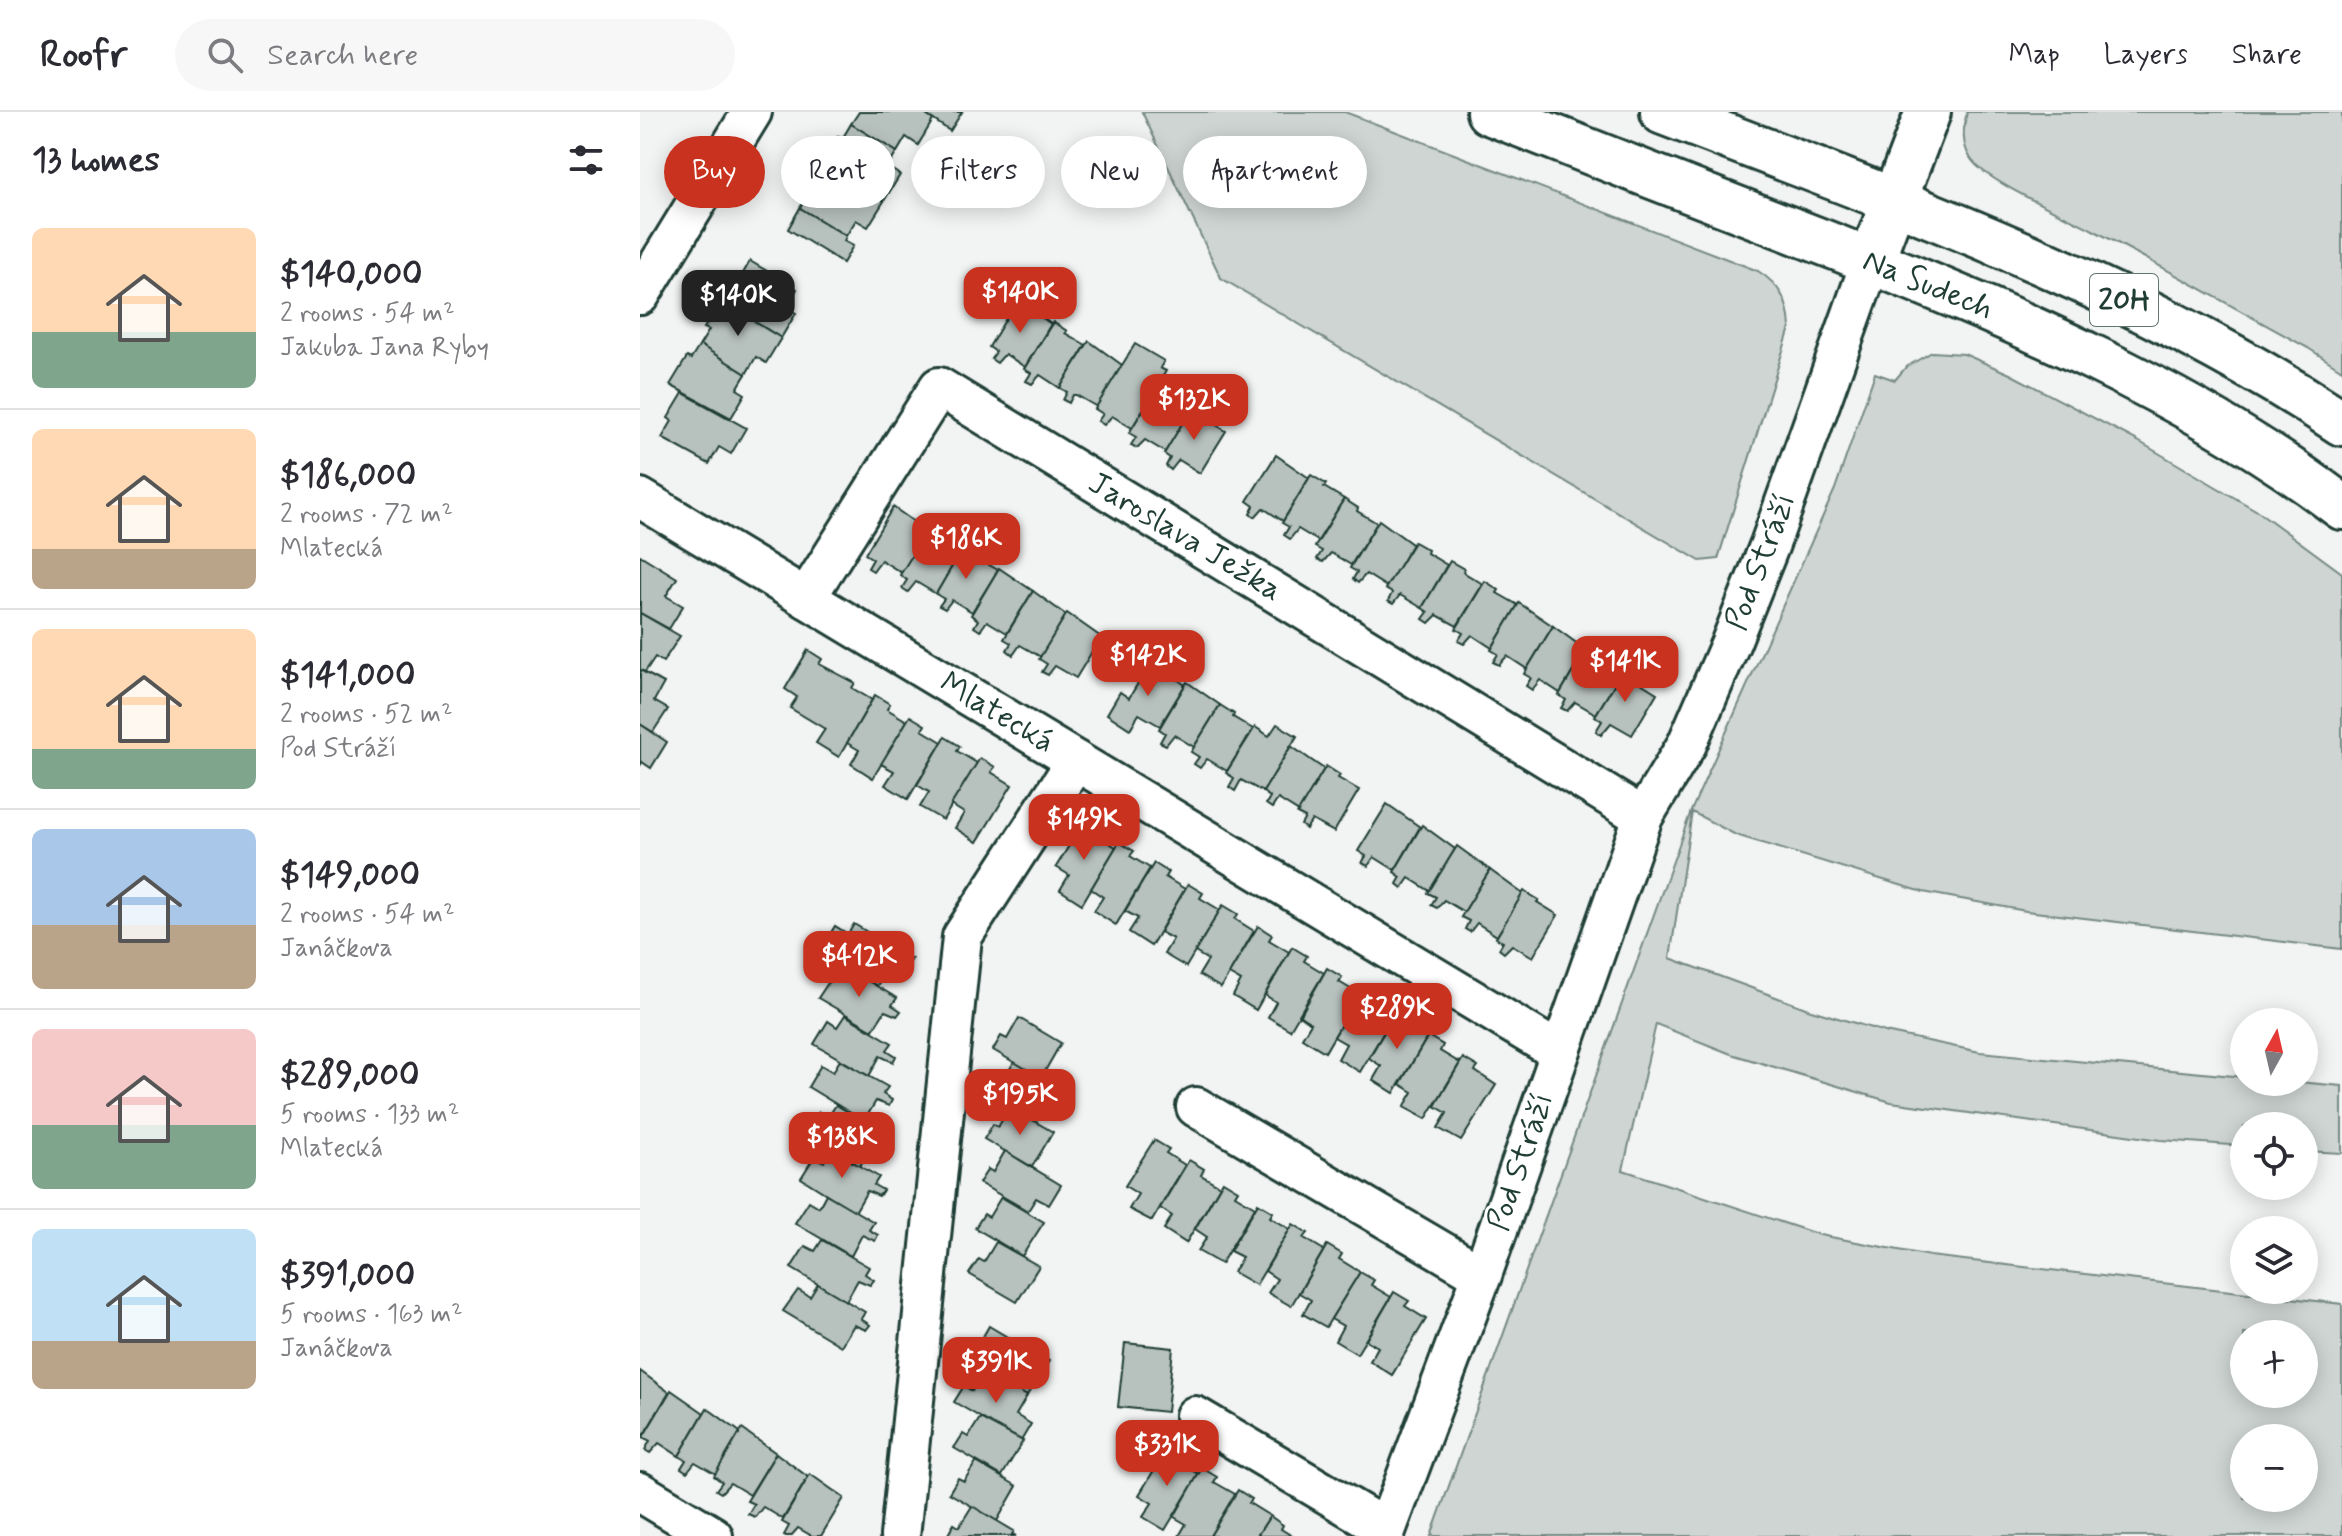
<!DOCTYPE html>
<html lang="en">
<head>
<meta charset="utf-8">
<style>
  :root { --surface:#fff; --page:#f7f7f7; --text:#2b2b33; --muted:#7c7c81; --line:#e1e1e2; --accent:#c8321e }
  body { margin:0; font-family:Mynerve,sans-serif; background:var(--page); color:var(--text); height:100vh; display:flex; flex-direction:column; font-size:30px; white-space:nowrap }
  * { box-sizing:border-box; margin:0 }
  p { font-size:26px; color:var(--muted) }
  .icon { flex:none; width:44px; height:44px; fill:none; stroke:currentColor; stroke-width:2; stroke-linecap:round; stroke-linejoin:round }
  .map { position:relative; flex:1; overflow:hidden }
  .details { display:flex; flex-direction:column; background:var(--surface); width:640px }
  .details>* { flex:none }
  .hud { position:absolute; left:24px; top:24px; width:760px; height:72px; display:flex; gap:16px }
  .needle { width:52px; rotate:8deg }
  .controls { position:absolute; left:1590px; top:896px; display:grid; gap:16px }
  .controls a { display:grid; place-items:center; width:88px; height:88px; border-radius:50%; background:var(--surface); box-shadow:0 4px 20px #0003; font-size:40px }
  .price { position:absolute; translate:-50% -68px; padding:0 18px; border-radius:16px; background:var(--accent); color:#fff; font-size:26px; line-height:52px; filter:drop-shadow(0 2px 4px #0008) }
  .price::after { content:''; position:absolute; left:50%; top:48px; width:24px; height:18px; margin-left:-12px; background:inherit; clip-path:polygon(0 0,100% 0,50% 100%) }
  .price.current { background:#222; color:#fff }
  ul { padding:0; list-style:none }
  li { display:flex; align-items:center; gap:24px; height:200px; padding:0 32px }
  li+li { border-top:2px solid var(--line) }
  li span { display:grid; place-items:center; flex:none; width:224px; height:160px; border-radius:12px; color:#555 }
  li>.icon { margin-inline-start:auto }
  span .icon { width:96px; height:96px; fill:#fffc; stroke-width:1 }
  li b { font-size:34px }
  h2 { display:flex; justify-content:space-between; align-items:center; height:96px; padding:0 32px; font-size:34px }
  .pill { padding:0 28px; border-radius:36px; background:var(--surface); box-shadow:0 4px 20px #0003; font-size:28px; line-height:72px }
  .pill.current { background:var(--accent); color:#fff }
  header { display:flex; align-items:center; gap:48px; box-sizing:border-box; height:112px; padding:0 40px; background:var(--surface); border-bottom:2px solid var(--line) }
  header strong { font-size:38px }
  nav { display:flex; gap:44px; margin-inline-start:auto; font-size:28px }
  .search { width:560px; height:72px; background:var(--page); display:flex; align-items:center; gap:20px; box-sizing:border-box; padding:0 28px; border-radius:44px; color:var(--muted); font-size:30px }
  main { display:flex; flex:1; min-height:0 }
  .map>svg:first-child { display:block }
  .green { fill:#ced5d3; stroke:#768984; stroke-width:2; fill-rule:evenodd }
  .building { fill:#b7c1bd; stroke:#1f3d34; stroke-width:2 }
  .lines { fill:none; stroke-linecap:round; stroke-linejoin:round }
  .minor-casing { stroke:#1f3d34; stroke-width:44 }
  .tertiary-casing { stroke:#1f3d34; stroke-width:50 }
  .primary-casing { stroke:#1f3d34; stroke-width:50 }
  .minor { stroke:#fff; stroke-width:38 }
  .tertiary { stroke:#fff; stroke-width:44 }
  .primary { stroke:#fff; stroke-width:44 }
  .labels { text-anchor:middle; dominant-baseline:central; stroke-width:6; stroke-linejoin:round; paint-order:stroke }
  .shield { fill:#fff; stroke:#627771; stroke-width:2 }
  .shield-label { font-size:30px; font-weight:bold; fill:#1f3d34 }
  .street-label { font-size:32px; fill:#1f3d34; stroke:#fff }
</style>
</head>
<body>
<header>
<strong>Roofr</strong>
<div class="search"><svg class="icon" aria-label="search" viewBox="0 0 24 24"><circle cx="10" cy="10" r="6"/><path d="M15 15l6 6"/></svg>Search here</div>
<nav><a>Map</a><a>Layers</a><a>Share</a></nav>
</header>
<main>
<section class="details">
<h2>13 homes<svg class="icon" aria-label="filters" viewBox="0 0 24 24"><path d="M4 7h16M4 17h16"/><circle cx="9" cy="7" r="2"/><circle cx="15" cy="17" r="2"/></svg></h2>
<ul>
<li><span style="background:linear-gradient(#ffd9b3 65%,#7fa58c 0)"><svg class="icon" aria-label="home" viewBox="0 0 24 24"><path d="M3 11l9-7 9 7M6 9v11h12V9"/></svg></span><div><b>$140,000</b><p>2 rooms · 54 m²</p><p>Jakuba Jana Ryby</p></div></li>
<li><span style="background:linear-gradient(#ffd9b3 75%,#b9a48a 0)"><svg class="icon" aria-label="home" viewBox="0 0 24 24"><path d="M3 11l9-7 9 7M6 9v11h12V9"/></svg></span><div><b>$186,000</b><p>2 rooms · 72 m²</p><p>Mlatecká</p></div></li>
<li><span style="background:linear-gradient(#ffd9b3 75%,#7fa58c 0)"><svg class="icon" aria-label="home" viewBox="0 0 24 24"><path d="M3 11l9-7 9 7M6 9v11h12V9"/></svg></span><div><b>$141,000</b><p>2 rooms · 52 m²</p><p>Pod Stráží</p></div></li>
<li><span style="background:linear-gradient(#a9c7e8 60%,#b9a48a 0)"><svg class="icon" aria-label="home" viewBox="0 0 24 24"><path d="M3 11l9-7 9 7M6 9v11h12V9"/></svg></span><div><b>$149,000</b><p>2 rooms · 54 m²</p><p>Janáčkova</p></div></li>
<li><span style="background:linear-gradient(#f6c9c9 60%,#7fa58c 0)"><svg class="icon" aria-label="home" viewBox="0 0 24 24"><path d="M3 11l9-7 9 7M6 9v11h12V9"/></svg></span><div><b>$289,000</b><p>5 rooms · 133 m²</p><p>Mlatecká</p></div></li>
<li><span style="background:linear-gradient(#bfe0f5 70%,#b9a48a 0)"><svg class="icon" aria-label="home" viewBox="0 0 24 24"><path d="M3 11l9-7 9 7M6 9v11h12V9"/></svg></span><div><b>$391,000</b><p>5 rooms · 163 m²</p><p>Janáčkova</p></div></li>
</ul>
</section>
<div class="map">
<svg width="1702" height="1424" viewBox="0 0 1702 1424">
  <rect width="100%" height="100%" fill="#f2f3f3"/>
  <filter id="ink" filterUnits="userSpaceOnUse"><feTurbulence type="fractalNoise" baseFrequency=".0125" numOctaves="2"/><feDisplacementMap in="SourceGraphic" scale="16" xChannelSelector="R" yChannelSelector="G"/><feConvolveMatrix kernelMatrix="1 2 1 2 8 2 1 2 1" color-interpolation-filters="sRGB"/></filter>
  <g filter="url(#ink)">
    <g class="green">
      <path d="M502,0h203l413,159c22,14 31,31 32,57l-72,231 -18,2 -479,-283z"/>
      <path d="M1327,0h375v258l-34,-22c-72,-39 -143,-80 -215,-118 -26,-14 -108,-49 -122,-71 -10,-15 -8,-31 -4,-47z"/>
      <path d="M1292,240l32,2 46,20 128,67 121,71 83,61v376l-316,-38 -103,-19 -187,-57 -44,-23 -22,146 141,52 74,22 95,20 264,25v5h54l44,4v67l-38,-2v-25h-60v20l-83,-6 -270,-38 -160,-48 -75,-30 -33,146 197,65 110,21 412,48v232h-911l260,-725 144,-322 40,-116 20,7 11,-13zM1664,1222v60h-60v-60zM1664,1326v60h-60v-60z"/>
    </g>
    <g class="building">
      <path d="M219,0h63l11,8 -15,25 -12,-8 -9,15 -46,-28z"/>
      <path d="M282,0h40l-12,19z"/>
      <path d="M211,12l46,28 -9,15 12,8 -16,26 -62,-38 16,-27 4,3z"/>
      <path d="M182,51l62,38 -16,26 -12,-7 -10,16 -46,-28 9,-15 -3,-3z"/>
      <path d="M160,96l46,28 -2,5 9,5 -10,17 -55,-34z"/>
      <path d="M110,149l47,28 -11,18 10,6 -15,25 -60,-37 16,-26 4,2z"/>
      <path d="M377,188l34,24 -26,43 -20,-13 -8,9 -6,-4 5,-7 -7,-5z"/>
      <path d="M81,189l60,37 -15,25 -10,-6 -10,17 -46,-29 9,-15 -5,-2z"/>
      <path d="M413,210l14,9 -2,2 21,12 -26,43 -20,-13 -8,9 -6,-3 5,-8 -7,-4z"/>
      <path d="M449,229l33,24 -25,42 -21,-12h-3l-4,8 -6,-3 4,-8 -7,-4z"/>
      <path d="M495,232l29,17 -4,7 6,3 -34,57 -20,-12 -8,9 -6,-4 5,-7 -8,-5z"/>
      <path d="M60,233l46,29 -9,15 8,5 -14,24 -61,-33 17,-28 4,2z"/>
      <path d="M518,274l33,24 -26,42 -20,-12 -8,8 -6,-3 5,-8 -7,-4z"/>
      <path d="M43,281l63,35 -15,26 -12,-7 -10,17 -47,-26 10,-17 -4,-3z"/>
      <path d="M552,295l15,9 -2,2 21,13 -26,42 -21,-13 -8,10 -5,-4 4,-8 -6,-4z"/>
      <path d="M636,343l33,23 -26,43 -20,-13 -8,9 -5,-3 4,-8 -7,-5z"/>
      <path d="M671,363l15,9 -2,3 20,12 -26,42 -20,-12 -8,10 -6,-4 5,-8 -7,-4z"/>
      <path d="M704,387l14,9 -1,3 20,12 -26,42 -20,-12 -8,9 -6,-3 5,-8 -7,-4z"/>
      <path d="M253,395l34,24 -25,42 -21,-13 -8,11 -5,-3 5,-9 -8,-5z"/>
      <path d="M739,408l33,24 -25,43 -21,-13 -8,9 -5,-4 4,-7 -7,-4z"/>
      <path d="M289,416l13,9 -1,3 20,12 -25,42 -20,-12 -8,10 -6,-4 5,-8 -7,-5z"/>
      <path d="M774,430l14,8 -1,3 20,12 -25,43 -22,-13 -7,9 -5,-3 4,-8 -7,-4z"/>
      <path d="M324,434l15,9 -2,3 21,12 -26,42 -20,-12 -7,9 -6,-3 5,-7 -8,-5z"/>
      <path d="M0,443l37,23 -11,18 17,10 -14,23 -29,-16z"/>
      <path d="M810,449l14,8 -1,3 20,12 -26,42 -20,-11 -8,8 -6,-4 5,-7 -6,-4z"/>
      <path d="M359,456l34,23 -26,42 -20,-12 -7,10 -6,-4 4,-7 -7,-5z"/>
      <path d="M845,469l14,9 -2,3 21,12 -26,43 -20,-13 -8,9 -6,-3 5,-8 -7,-4z"/>
      <path d="M393,479l33,24 -25,42 -21,-12 -7,10 -6,-5 4,-7 -7,-4z"/>
      <path d="M879,491l34,23 -26,43 -20,-13 -8,9 -6,-3 5,-8 -7,-4z"/>
      <path d="M0,501l40,23 -17,26 -8,-5 -10,15 -5,-2z"/>
      <path d="M427,501l34,24 -25,41 -21,-12 -7,9 -6,-3 5,-8 -8,-5z"/>
      <path d="M913,514l33,24 -26,43 -20,-13 -8,10 -6,-4 5,-8 -7,-4z"/>
      <path d="M947,536l35,24 -26,42 -21,-12 -8,9 -6,-3 5,-8 -7,-5z"/>
      <path d="M168,538l14,9 -3,5 36,19 -3,5 20,12 -33,57 -23,-14 9,-14 -35,-21 7,-11 -12,-8z"/>
      <path d="M512,548l33,25 -25,41 -21,-12 -9,15 -23,-15 13,-22 9,6z"/>
      <path d="M984,557l14,8 -2,3 21,13 -25,42 -21,-12 -10,12 -5,-4 6,-10 -7,-5z"/>
      <path d="M0,558l24,13 -10,18 14,8 -15,23 -13,-8z"/>
      <path d="M547,570l33,23 -26,42 -20,-12 -8,10 -6,-3 5,-9 -6,-4z"/>
      <path d="M235,583l15,9 -3,5 20,12 -34,57 -22,-14 8,-14 -12,-7z"/>
      <path d="M580,593l14,9 -1,3 20,12 -26,42 -20,-12 -7,9 -6,-4 5,-7 -8,-5z"/>
      <path d="M270,604l15,9 -3,5 20,12 -34,57 -23,-14 9,-14 -13,-7z"/>
      <path d="M0,612l27,18 -16,26 -9,-6 -2,4z"/>
      <path d="M637,612l20,12 -34,56 -22,-12 -6,11 -6,-4 5,-9 -8,-5 29,-46 14,9z"/>
      <path d="M305,625l15,9 -3,5 20,12 -34,57 -23,-13 9,-15 -12,-7z"/>
      <path d="M651,634l33,23 -25,43 -21,-13 -6,9 -6,-4 4,-7 -7,-5z"/>
      <path d="M340,646l15,9 -4,5 21,13 -35,57 -22,-14 9,-15 -13,-8z"/>
      <path d="M686,654l14,9 -2,3 21,12 -25,42 -22,-12 -6,9 -5,-4 4,-7 -8,-4z"/>
      <path d="M747,692l33,23 -25,43 -21,-13 -6,9 -6,-3 4,-7 -8,-5z"/>
      <path d="M444,709l15,8 -3,6 20,12 -34,57 -22,-14 9,-15 -13,-8z"/>
      <path d="M782,713l33,24 -25,42 -21,-13 -7,10 -5,-4 4,-7 -7,-5z"/>
      <path d="M479,730l15,9 -4,5 20,12 -34,57 -22,-14 9,-14 -12,-8z"/>
      <path d="M817,734l33,24 -26,42 -20,-12 -7,8 -6,-3 5,-8 -8,-4z"/>
      <path d="M514,751l14,9 -3,5 20,12 -34,57 -22,-14 9,-14 -13,-7z"/>
      <path d="M850,758l33,24 -26,42 -20,-13 -7,9 -5,-3 4,-8 -8,-4z"/>
      <path d="M548,772l15,9 -3,5 20,12 -34,57 -22,-13 9,-15 -13,-7z"/>
      <path d="M884,779l15,9 -2,2 21,13 -25,42 -21,-12 -8,8 -5,-4 4,-7 -7,-4z"/>
      <path d="M583,793l15,9 -3,5 19,12 -33,57 -22,-13 9,-15 -13,-8z"/>
      <path d="M214,812l58,35 -10,15 -13,-9 -12,21 -58,-34 16,-26 13,8z"/>
      <path d="M618,814l14,9 -3,5 20,12 -33,58 -23,-14 8,-15 -12,-7z"/>
      <path d="M652,835l15,9 -3,5 20,12 -34,57 -22,-13 8,-15 -11,-7z"/>
      <path d="M687,856l15,9 -3,5 20,12 -34,58 -23,-14 9,-15 -11,-7z"/>
      <path d="M209,858l48,28 -5,7 9,6 -4,5 -12,-5 -12,19 -55,-32 14,-21 10,5z"/>
      <path d="M722,878l15,8 -4,5 21,12 -34,57 -22,-13 8,-15 -12,-7z"/>
      <path d="M757,898l14,9 -3,6 20,11 -34,57 -21,-13 8,-14 -12,-8z"/>
      <path d="M205,903l47,28 -5,7 9,6 -3,6 -13,-6 -11,20 -55,-32 14,-23 9,6z"/>
      <path d="M379,906l42,25 -20,35 -48,-28 8,-14 6,3z"/>
      <path d="M788,924l15,9 -3,6 20,12 -34,56 -22,-12 9,-15 -13,-8z"/>
      <path d="M823,946l15,9 -3,4 21,14 -35,56 -23,-13 9,-15 -12,-7z"/>
      <path d="M200,948l48,27 -5,7 9,6 -3,6 -13,-5 -12,20 -56,-34 13,-22 12,7z"/>
      <path d="M374,950l43,25 -21,35 -48,-28 9,-15 5,3z"/>
      <path d="M196,993l47,27 -4,8 9,5 -4,6 -12,-5 -12,20 -55,-33 14,-21 9,5z"/>
      <path d="M370,995l43,25 -21,35 -48,-28 9,-15 5,3z"/>
      <path d="M514,1028l15,9 -3,4 19,12 -33,56 -23,-12 9,-15 -13,-8z"/>
      <path d="M191,1038l48,27 -5,8 9,5 -4,6 -12,-5 -12,21 -54,-34 13,-21 10,5z"/>
      <path d="M365,1039l56,34 -12,20 -13,-7 -8,13 -49,-28 9,-14 5,3z"/>
      <path d="M549,1048l15,9 -3,6 19,11 -34,57 -22,-14 8,-13 -12,-8z"/>
      <path d="M583,1069l15,9 -3,5 20,12 -34,57 -23,-13 9,-14 -12,-8z"/>
      <path d="M186,1082l48,28 -5,8 9,5 -3,6 -13,-6 -11,21 -56,-33 14,-22 10,6z"/>
      <path d="M361,1085l43,25 -22,34 -47,-28 9,-14 5,3z"/>
      <path d="M618,1091l15,9 -3,5 20,12 -34,56 -23,-13 9,-15 -12,-6z"/>
      <path d="M653,1112l15,9 -4,5 20,12 -33,56 -23,-13 9,-14 -12,-8z"/>
      <path d="M182,1128l47,27 -4,7 9,6 -4,5 -12,-5 -12,21 -55,-33 14,-22 10,5z"/>
      <path d="M356,1130l43,24 -22,36 -48,-28 10,-15 5,3z"/>
      <path d="M687,1133l15,9 -3,5 21,13 -34,55 -23,-13 8,-14 -12,-7z"/>
      <path d="M720,1160l14,8 -3,5 20,12 -34,57 -22,-13 8,-15 -12,-7z"/>
      <path d="M178,1172l47,28 -4,7 9,6 -4,5 -12,-5 -13,21 -58,-35 15,-21 12,7z"/>
      <path d="M754,1180l15,9 -4,5 21,13 -34,56 -22,-14 8,-14 -12,-7z"/>
      <path d="M349,1214l42,25 -21,35 -47,-28 9,-14 5,3z"/>
      <path d="M485,1231l48,5 -6,64 -49,-5z"/>
      <path d="M395,1239l14,10 -23,36 -16,-10 21,-35z"/>
      <path d="M0,1259l29,21 -25,43 -4,-3z"/>
      <path d="M344,1260l43,24 -11,19 15,9 -10,17 -67,-39 10,-16 8,5z"/>
      <path d="M31,1278l33,23 -25,43 -20,-13 -9,10 -5,-3 5,-9 -7,-4z"/>
      <path d="M67,1296l33,24 -24,42 -21,-12 -8,10 -6,-4 5,-8 -7,-4z"/>
      <path d="M340,1306l43,23 -21,35 -48,-28 9,-14 5,3z"/>
      <path d="M102,1317l34,24 -26,42 -20,-12 -9,10 -5,-3 6,-8 -8,-6z"/>
      <path d="M528,1335l14,9 -3,6 20,12 -34,56 -22,-13 9,-14 -13,-8z"/>
      <path d="M136,1341l32,24 -25,42 -20,-12 -8,10 -7,-3 6,-10 -7,-3z"/>
      <path d="M336,1350l41,24 -20,35 -48,-28 9,-15 6,3z"/>
      <path d="M562,1356l15,9 -3,5 21,12 -25,42h-31l7,-12 -12,-7z"/>
      <path d="M170,1362l34,24 -23,38h-9l-14,-8 -7,8h-5l-2,-1 5,-9 -7,-4z"/>
      <path d="M598,1378l14,9 -3,4 21,13 -13,20h-47z"/>
      <path d="M332,1394l42,25 -2,3 4,2h-69l7,-12 5,3z"/>
      <path d="M630,1404l13,9 -2,4 11,7h-35z"/>
    </g>
    <g class="lines">
      <defs>
        <g id="minor">
          <path d="M0,183l112,-183"/>
          <path d="M0,386l919,554"/>
          <path d="M166,486l133,-211 704,430"/>
          <path d="M556,995l286,168"/>
          <path d="M555,1304l191,113"/>
          <path d="M0,1380l73,44"/>
          <path d="M260,1424l62,-599 114,-176"/>
          <path d="M744,1424l98,-261 161,-458 44,-73 44,-102 39,-98 101,-283"/>
        </g>
        <path id="tertiary" d="M1231,149l57,-149"/>
        <g id="primary">
          <path d="M849,0c116,46 233,91 349,136 175,70 353,144 504,259"/>
          <path d="M1023,0c233,89 469,173 679,311"/>
        </g>
      </defs>
      <use href="#minor" class="minor-casing"/>
      <use href="#tertiary" class="tertiary-casing"/>
      <use href="#primary" class="primary-casing"/>
      <use href="#minor" class="minor"/>
      <use href="#tertiary" class="tertiary"/>
      <use href="#primary" class="primary"/>
    </g>
  </g>
  <g class="labels">
    <rect class="shield" x="1450" y="162" width="68" height="52" rx="6"/>
    <g class="shield-label">
      <text x="1484" y="188">20H</text>
    </g>
    <g class="street-label">
      <text transform="translate(1288 173) rotate(22)">Na Sudech</text>
      <text transform="translate(545 425) rotate(31)">Jaroslava Ježka</text>
      <text transform="translate(1121 450) rotate(-69)">Pod Stráží</text>
      <text transform="translate(357 601) rotate(31)">Mlatecká</text>
      <text transform="translate(881 1050) rotate(-71)">Pod Stráží</text>
    </g>
  </g>
</svg>
<div class="controls">
<a><svg class="needle" viewBox="-14 -14 28 28"><path d="M0-13l5 13h-10z" fill="#e53935"/><path d="M0 13l5-13h-10z" fill="#7c7c81"/></svg></a>
<a><svg class="icon" aria-label="locate" viewBox="0 0 24 24"><circle cx="12" cy="12" r="6"/><path d="M12 2v4M12 18v4M2 12h4M18 12h4"/></svg></a>
<a><svg class="icon" aria-label="layers" viewBox="0 0 24 24"><path d="M12 4l9 5-9 5-9-5zM3 14l9 5 9-5"/></svg></a>
<a>+</a>
<a>−</a>
</div>
<b class="price" style="left:380px;top:223px">$140K</b>
<b class="price current" style="left:98px;top:226px">$140K</b>
<b class="price" style="left:554px;top:330px">$132K</b>
<b class="price" style="left:326px;top:469px">$186K</b>
<b class="price" style="left:508px;top:586px">$142K</b>
<b class="price" style="left:985px;top:592px">$141K</b>
<b class="price" style="left:444px;top:750px">$149K</b>
<b class="price" style="left:219px;top:887px">$412K</b>
<b class="price" style="left:757px;top:939px">$289K</b>
<b class="price" style="left:380px;top:1025px">$195K</b>
<b class="price" style="left:202px;top:1068px">$138K</b>
<b class="price" style="left:356px;top:1293px">$391K</b>
<b class="price" style="left:527px;top:1376px">$331K</b>
<div class="hud">
<a class="pill current">Buy</a>
<a class="pill">Rent</a>
<a class="pill">Filters</a>
<a class="pill">New</a>
<a class="pill">Apartment</a>
</div>
</div>
</main>
</body>
</html>
